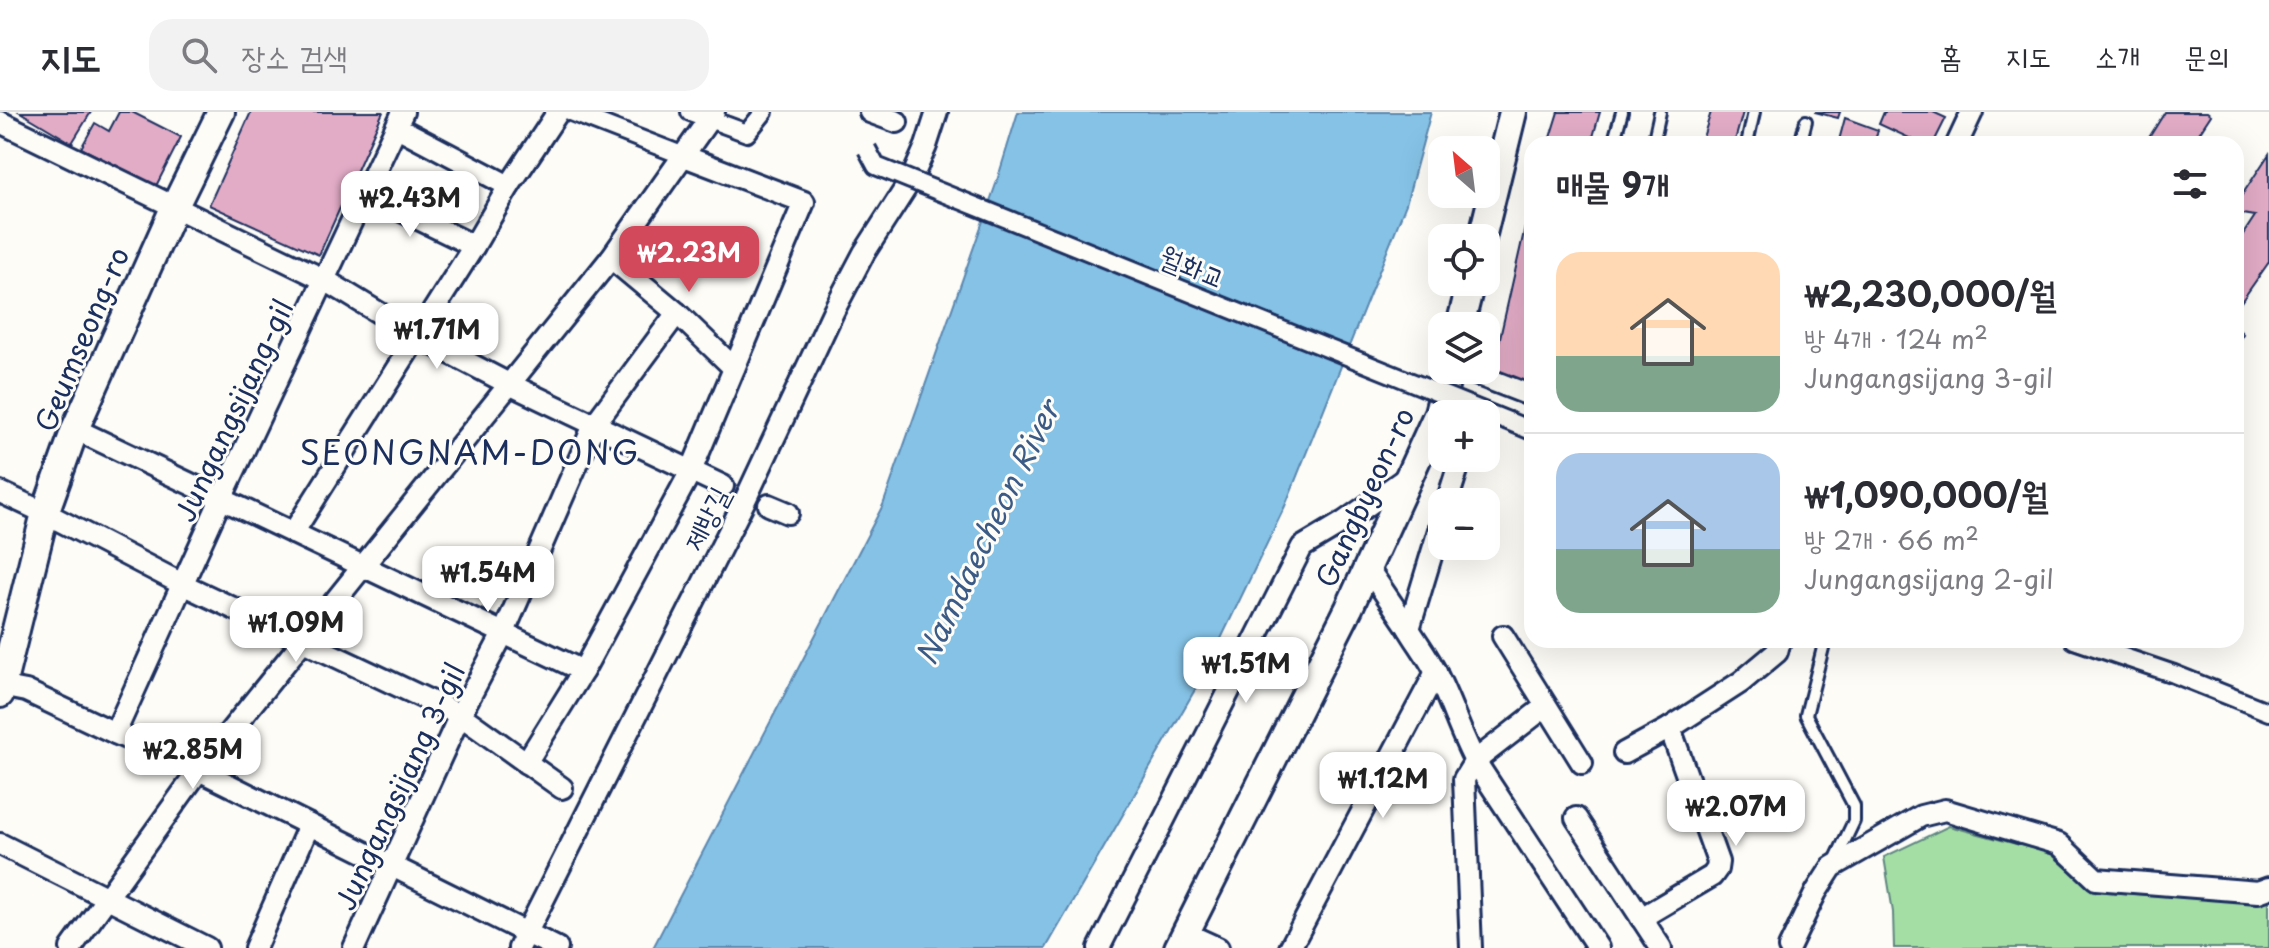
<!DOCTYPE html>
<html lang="ko">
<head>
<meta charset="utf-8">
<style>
  :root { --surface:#fff; --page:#f2f2f3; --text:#2b2b33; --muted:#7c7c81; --line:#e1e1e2; --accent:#d1495b }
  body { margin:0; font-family:"Playpen Sans","Poor Story",sans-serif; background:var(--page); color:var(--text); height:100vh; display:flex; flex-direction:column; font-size:30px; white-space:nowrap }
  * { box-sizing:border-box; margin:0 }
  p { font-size:26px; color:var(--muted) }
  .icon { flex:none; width:44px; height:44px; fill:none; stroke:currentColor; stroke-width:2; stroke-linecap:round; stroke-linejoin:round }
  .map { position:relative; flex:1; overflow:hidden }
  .side { position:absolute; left:1524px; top:24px; width:720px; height:512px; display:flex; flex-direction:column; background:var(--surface); border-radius:24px; box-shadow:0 8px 32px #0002 }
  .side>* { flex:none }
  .needle { width:52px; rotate:332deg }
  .fabs { position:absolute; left:1428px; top:24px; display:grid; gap:16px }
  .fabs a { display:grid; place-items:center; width:72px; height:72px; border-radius:16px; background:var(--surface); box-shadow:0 8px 32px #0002; font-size:40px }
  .price { position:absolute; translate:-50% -68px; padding:0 18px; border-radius:16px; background:#fff; color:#222; font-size:26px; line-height:52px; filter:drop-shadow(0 2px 4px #0008) }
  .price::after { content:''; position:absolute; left:50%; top:48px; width:24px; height:18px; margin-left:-12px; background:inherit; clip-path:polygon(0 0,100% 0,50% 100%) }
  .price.current { background:var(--accent); color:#fff }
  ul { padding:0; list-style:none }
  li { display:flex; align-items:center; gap:24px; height:200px; padding:0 32px }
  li+li { border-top:2px solid var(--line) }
  li span { display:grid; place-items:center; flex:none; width:224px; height:160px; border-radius:24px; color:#555 }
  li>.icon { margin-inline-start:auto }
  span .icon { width:96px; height:96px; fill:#fffc; stroke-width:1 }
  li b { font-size:34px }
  h2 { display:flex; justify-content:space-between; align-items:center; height:96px; padding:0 32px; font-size:34px }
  header { display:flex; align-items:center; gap:48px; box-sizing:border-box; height:112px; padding:0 40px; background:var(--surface); border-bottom:2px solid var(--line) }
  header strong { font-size:38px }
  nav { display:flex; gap:44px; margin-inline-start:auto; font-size:28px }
  .search { width:560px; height:72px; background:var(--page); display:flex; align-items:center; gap:20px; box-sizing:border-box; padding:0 28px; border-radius:24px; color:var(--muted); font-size:30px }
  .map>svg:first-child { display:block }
  .green { fill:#a4dea4; stroke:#608681; stroke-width:2 }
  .water { fill:#85c2e5; stroke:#5b87af; stroke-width:2 }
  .building { fill:#e2acc6; stroke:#1b2f5e; stroke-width:2 }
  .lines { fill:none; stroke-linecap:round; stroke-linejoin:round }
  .service-casing { stroke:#1b2f5e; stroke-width:16 }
  .pedestrian-casing { stroke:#1b2f5e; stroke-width:22 }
  .minor-casing { stroke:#1b2f5e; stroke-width:26 }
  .tertiary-casing { stroke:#1b2f5e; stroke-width:32 }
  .service { stroke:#fdfcf7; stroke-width:10 }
  .pedestrian { stroke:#fdfcf7; stroke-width:16 }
  .minor { stroke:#fdfcf7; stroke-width:20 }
  .tertiary { stroke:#fdfcf7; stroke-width:26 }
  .pedestrian-bridge-casing { stroke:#1b2f5e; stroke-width:22; stroke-linecap:butt }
  .pedestrian-bridge { stroke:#fdfcf7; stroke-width:16 }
  .labels { text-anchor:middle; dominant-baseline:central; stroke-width:6; stroke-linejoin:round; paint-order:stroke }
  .street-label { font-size:28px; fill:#1b2f5e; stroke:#fdfcf7 }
  .water-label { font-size:30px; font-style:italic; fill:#3b5b86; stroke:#fdfcf7 }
  .quarter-label { font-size:32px; letter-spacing:2px; fill:#1b2f5e; stroke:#fdfcf7 }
</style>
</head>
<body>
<header>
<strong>지도</strong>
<div class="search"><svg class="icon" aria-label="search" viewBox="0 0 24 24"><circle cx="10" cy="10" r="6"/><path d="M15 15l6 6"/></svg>장소 검색</div>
<nav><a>홈</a><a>지도</a><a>소개</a><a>문의</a></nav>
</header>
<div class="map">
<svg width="2269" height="836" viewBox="0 0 2269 836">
  <rect width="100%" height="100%" fill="#fdfcf7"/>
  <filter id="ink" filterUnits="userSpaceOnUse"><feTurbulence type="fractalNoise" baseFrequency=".0125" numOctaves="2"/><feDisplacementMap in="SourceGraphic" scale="16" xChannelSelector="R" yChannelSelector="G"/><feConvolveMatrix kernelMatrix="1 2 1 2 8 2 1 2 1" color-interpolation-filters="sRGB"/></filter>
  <g filter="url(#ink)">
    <path class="green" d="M1949,714l101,27 43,38 168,12 8,-3v48h-375l-1,-36 -9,-55z"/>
    <path class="water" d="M1018,0h413l-25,92 -121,302 -81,168 -158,274h-393l230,-443 113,-321z"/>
    <g class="building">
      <path d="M20,0h71l-19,31z"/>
      <path d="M119,0h13l49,25 -25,49 -75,-38 14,-25 14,8z"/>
      <path d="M251,0h132l-64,143 -110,-50z"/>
      <path d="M1558,0h42l-9,32h-43z"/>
      <path d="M1711,0h32l-9,32h-33z"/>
      <path d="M1815,0h25l-2,6z"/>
      <path d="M1884,0h49l13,6 -13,26h-11l-43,-20z"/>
      <path d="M2165,0h42l4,3 -19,29h-47z"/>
      <path d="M1845,6l33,12 -4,14h-36z"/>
      <path d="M2269,42v108l-33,47v-64l19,-29 -19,-3v-9z"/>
      <path d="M1531,89h1v182l-40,-10z"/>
      <path d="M2236,215l7,7 -7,11z"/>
    </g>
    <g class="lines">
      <defs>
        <g id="service">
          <path d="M1613,32l9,-32"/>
          <path d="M1653,32l7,-32"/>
          <path d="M1747,32l7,-32"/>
          <path d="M1800,32l6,-23"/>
          <path d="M1825,528l-19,75 48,91v15l-20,42"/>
        </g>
        <g id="pedestrian">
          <path d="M571,0l113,44"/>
          <path d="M690,0l57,21 17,-21"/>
          <path d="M1508,309l24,10"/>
          <path d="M2074,528l100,34 95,38"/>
        </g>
        <g id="minor">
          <path d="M870,0l27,10"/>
          <path d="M0,10l325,158 92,56 92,48 214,102"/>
          <path d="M397,15l112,59"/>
          <path d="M1957,32l15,-32"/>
          <path d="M365,81l109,53"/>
          <path d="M611,146l66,55 57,55"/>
          <path d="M1465,258l67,26"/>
          <path d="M75,317l508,242"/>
          <path d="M0,380l45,21 139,72 276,130 102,73"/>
          <path d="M1447,390l12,-38 -3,-6"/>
          <path d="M769,393l19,8"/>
          <path d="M1442,408l-33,109c9,15 20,29 27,44 15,29 24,60 39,88l123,187"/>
          <path d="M293,421l181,-287 35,-60 49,-74"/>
          <path d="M1367,455l42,62"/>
          <path d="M1503,524l79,127"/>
          <path d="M0,574l26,5 89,42 84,37 358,178"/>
          <path d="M115,621l106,-234 182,-387"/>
          <path d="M1624,641l46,-25 71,-46 36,-30 3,-12"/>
          <path d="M526,651l57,-92 108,-200 113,-269 -120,-46"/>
          <path d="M1576,706l85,130"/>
          <path d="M0,732l207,104"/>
          <path d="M1641,806l71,-42 5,-7 1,-7 -48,-134"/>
          <path d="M1185,821l33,15"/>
          <path d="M71,836l128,-178 412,-512 103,-146"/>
          <path d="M255,836l54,-123"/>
          <path d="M354,836l106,-233 44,-83 90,-207 83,-112"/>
          <path d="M519,836l227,-450 88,-188 30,-57 48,-75 14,-32 11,-34"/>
          <path d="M1099,836l203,-401 42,-25 65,-46"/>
          <path d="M1290,836l146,-276"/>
          <path d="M1471,836l-7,-169 11,-18 71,-55"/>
          <path d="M1789,836l27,-56 16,-25 89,-51 24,-6 114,34 37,35 162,13 11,-4"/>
        </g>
        <g id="tertiary">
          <path d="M1482,126l31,-126"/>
          <path d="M1460,214l11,-44"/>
          <path d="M0,582l45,-181 30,-84 99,-221 47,-96"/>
          <path d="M1178,836l171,-340 89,-195 11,-43"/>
        </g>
      </defs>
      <use href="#service" class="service-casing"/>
      <use href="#pedestrian" class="pedestrian-casing"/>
      <use href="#minor" class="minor-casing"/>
      <use href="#tertiary" class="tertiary-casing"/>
      <use href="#service" class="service"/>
      <use href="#pedestrian" class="pedestrian"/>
      <use href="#minor" class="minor"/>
      <use href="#tertiary" class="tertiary"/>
      <defs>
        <path id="pedestrian-bridge" d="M867,37l9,17 632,255"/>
      </defs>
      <use href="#pedestrian-bridge" class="pedestrian-bridge-casing"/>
      <use href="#pedestrian-bridge" class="pedestrian-bridge"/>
    </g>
  </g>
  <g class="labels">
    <g class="street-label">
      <text transform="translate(1193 154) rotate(22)">월화교</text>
      <text transform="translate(81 227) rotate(-67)">Geumseong-ro</text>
      <text transform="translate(233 298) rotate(-65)">Jungangsijang-gil</text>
      <text transform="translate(1364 385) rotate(-65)">Gangbyeon-ro</text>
      <text transform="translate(705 406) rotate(-63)">제방길</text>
      <text transform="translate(399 674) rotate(-65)">Jungangsijang 3-gil</text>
    </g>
    <g class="water-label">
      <text transform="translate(986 420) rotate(-64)">Namdaecheon River</text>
    </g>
    <g class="quarter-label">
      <text x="470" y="340">SEONGNAM-DONG</text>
    </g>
  </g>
</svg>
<div class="fabs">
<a><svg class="needle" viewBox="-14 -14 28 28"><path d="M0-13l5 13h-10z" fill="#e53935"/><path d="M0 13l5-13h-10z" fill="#7c7c81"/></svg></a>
<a><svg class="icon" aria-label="locate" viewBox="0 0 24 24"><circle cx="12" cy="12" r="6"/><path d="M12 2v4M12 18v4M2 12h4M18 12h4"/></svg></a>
<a><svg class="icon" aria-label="layers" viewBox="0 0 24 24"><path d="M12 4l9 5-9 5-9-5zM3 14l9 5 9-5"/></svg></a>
<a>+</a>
<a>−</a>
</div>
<b class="price" style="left:410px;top:127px">₩2.43M</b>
<b class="price current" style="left:689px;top:182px">₩2.23M</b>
<b class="price" style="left:437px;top:259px">₩1.71M</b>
<b class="price" style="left:488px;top:502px">₩1.54M</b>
<b class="price" style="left:296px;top:552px">₩1.09M</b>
<b class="price" style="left:1246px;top:593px">₩1.51M</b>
<b class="price" style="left:193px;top:679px">₩2.85M</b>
<b class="price" style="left:1383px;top:708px">₩1.12M</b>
<b class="price" style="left:1736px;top:736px">₩2.07M</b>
<section class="side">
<h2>매물 9개<svg class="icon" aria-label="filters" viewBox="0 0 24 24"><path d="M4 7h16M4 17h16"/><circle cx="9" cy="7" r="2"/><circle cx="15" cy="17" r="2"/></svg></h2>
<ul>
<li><span style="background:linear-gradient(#ffd9b3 65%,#7fa58c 0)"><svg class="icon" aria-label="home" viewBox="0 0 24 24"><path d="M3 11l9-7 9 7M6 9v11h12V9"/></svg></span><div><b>₩2,230,000/월</b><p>방 4개 · 124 m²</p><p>Jungangsijang 3-gil</p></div></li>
<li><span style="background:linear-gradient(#a9c7e8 60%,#7fa58c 0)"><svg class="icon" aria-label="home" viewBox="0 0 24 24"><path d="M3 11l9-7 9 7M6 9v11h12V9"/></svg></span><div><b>₩1,090,000/월</b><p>방 2개 · 66 m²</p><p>Jungangsijang 2-gil</p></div></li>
</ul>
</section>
</div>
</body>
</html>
